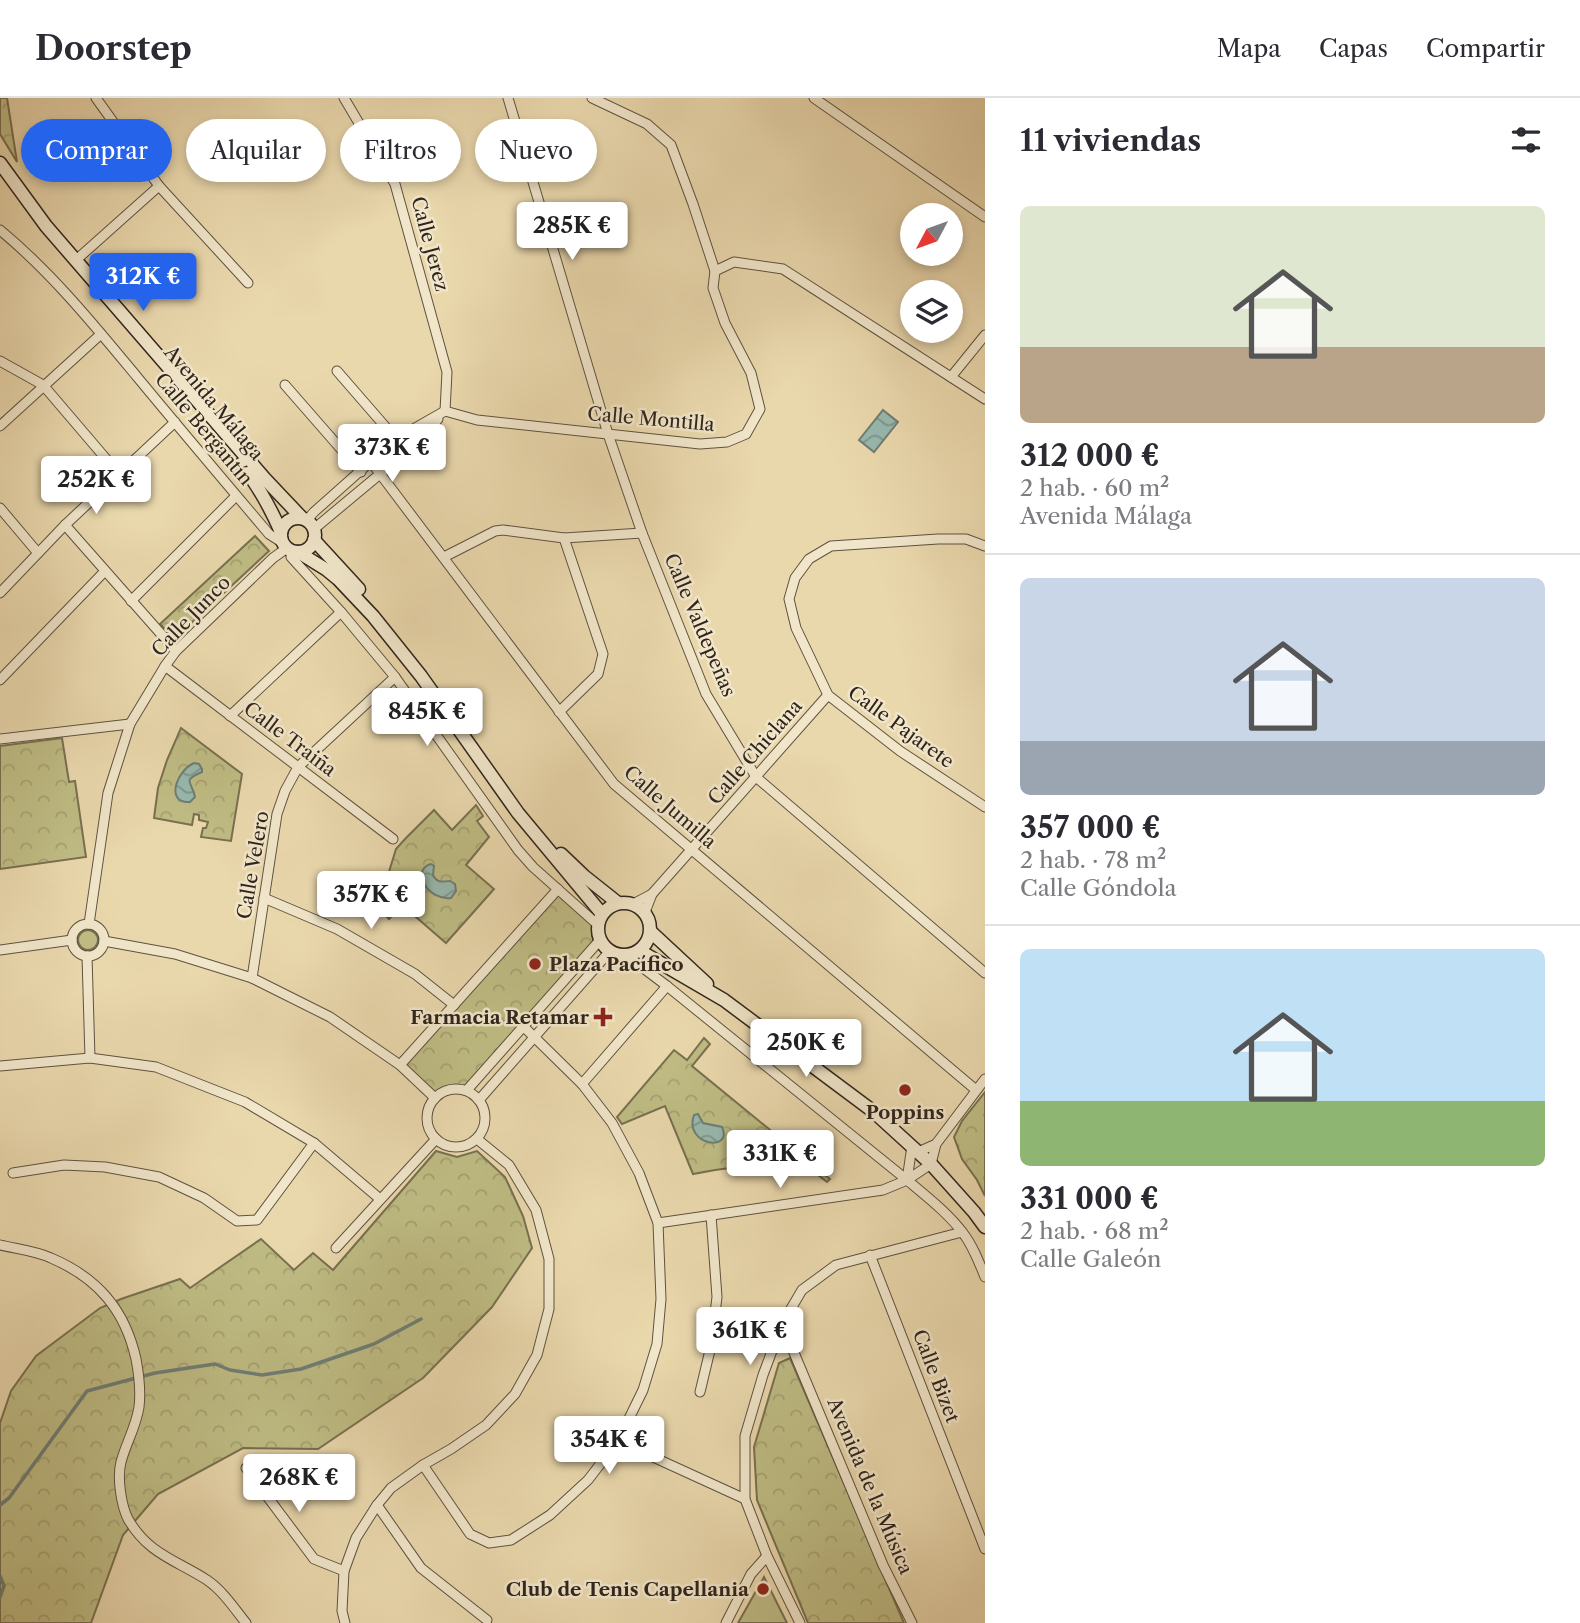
<!DOCTYPE html>
<html lang="es">
<head>
<meta charset="utf-8">
<style>
  :root { --surface:#fff; --page:#f2f2f3; --text:#2b2b33; --muted:#7c7c81; --line:#e1e1e2; --accent:#2563eb }
  body { margin:0; font-family:"Libre Caslon Text",serif; background:var(--page); color:var(--text); height:100vh; display:flex; flex-direction:column; font-size:26px; white-space:nowrap }
  * { box-sizing:border-box; margin:0 }
  p { font-size:23px; color:var(--muted) }
  .icon { flex:none; width:38px; height:38px; fill:none; stroke:currentColor; stroke-width:2; stroke-linecap:round; stroke-linejoin:round }
  .map { position:relative; flex:1; overflow:hidden }
  .sheet { display:flex; flex-direction:column; background:var(--surface); width:595px }
  .sheet>* { flex:none }
  .banner { position:absolute; left:21px; top:21px; width:665px; height:63px; display:flex; gap:14px }
  .needle { width:46px; rotate:229deg }
  .tools { position:absolute; left:900px; top:105px; display:grid; gap:14px }
  .tools a { display:grid; place-items:center; width:63px; height:63px; border-radius:50%; background:var(--surface); box-shadow:0 4px 10px #0003; font-size:35px }
  .price { position:absolute; translate:-50% -60px; padding:0 16px; border-radius:7px; background:#fff; color:#222; font-size:23px; line-height:46px; filter:drop-shadow(0 2px 4px #0008) }
  .price::after { content:''; position:absolute; left:50%; top:42px; width:21px; height:16px; margin-left:-10px; background:inherit; clip-path:polygon(0 0,100% 0,50% 100%) }
  .price.active { background:var(--accent); color:#fff }
  ul { padding:0; list-style:none }
  li { display:grid; align-content:center; gap:14px; height:371px; padding:0 35px }
  li+li { border-top:2px solid var(--line) }
  li span { display:grid; place-items:center; height:217px; border-radius:10px; color:#555 }
  li>.icon { margin-inline-start:auto }
  span .icon { width:126px; height:126px; fill:#fffc; stroke-width:1 }
  li b { font-size:30px }
  h2 { display:flex; justify-content:space-between; align-items:center; height:84px; padding:0 35px; font-size:30px }
  .pill { padding:0 24px; border-radius:32px; background:var(--surface); box-shadow:0 4px 10px #0003; font-size:24px; line-height:63px }
  .pill.active { background:var(--accent); color:#fff }
  header { display:flex; align-items:center; gap:42px; box-sizing:border-box; height:98px; padding:0 35px; background:var(--surface); border-bottom:2px solid var(--line) }
  header strong { font-size:33px }
  nav { display:flex; gap:38px; margin-inline-start:auto; font-size:24px }
  main { display:flex; flex:1; min-height:0 }
  .map>svg:first-child { display:block }
  .grass { fill:#bfbc84; stroke:#787050; stroke-width:2 }
  .park { fill:url(#park-crowns); stroke:#787050; stroke-width:2 }
  .water { fill:url(#water-waves); stroke:#6e7e75; stroke-width:2 }
  .lines { fill:none; stroke-linecap:round; stroke-linejoin:round }
  .stream { stroke:#6e7e75; stroke-width:3.5 }
  .street-casing { stroke:#5e5241; stroke-width:11 }
  .secondary-casing { stroke:#30251d; stroke-width:15 }
  .street { stroke:#f1e6ca; stroke-width:9 }
  .secondary { stroke:#f1e6ca; stroke-width:12 }
  .poi-dot { fill:#8f2418; stroke:#f1e6ca; stroke-width:2.5 }
  .labels { text-anchor:middle; dominant-baseline:central; stroke-width:5; stroke-linejoin:round; paint-order:stroke }
  .street-label { font-size:19px; fill:#30251d; stroke:#f1e6ca }
  .poi-label { font-size:19px; font-weight:bold; fill:#30251d; stroke:#f1e6ca; text-anchor:end }
</style>
</head>
<body>
<header>
<strong>Doorstep</strong>
<nav><a>Mapa</a><a>Capas</a><a>Compartir</a></nav>
</header>
<main>
<div class="map">
<svg width="985" height="1525" viewBox="0 0 985 1525">
  <defs>
    <pattern id="park-crowns" width="20" height="18" patternUnits="userSpaceOnUse" patternTransform="scale(1.75)"><rect width="20" height="18" fill="#bfbc84"/><path d="M2 6a3 3 0 1 1 6 0M12 15a3 3 0 1 1 6 0" fill="none" stroke="#a4a172"/></pattern>
    <pattern id="water-waves" width="16" height="10" patternUnits="userSpaceOnUse" patternTransform="scale(1.75)"><rect width="16" height="10" fill="#98b9af"/><path d="M0 5q4-4 8 0t8 0" fill="none" stroke="#7c968e"/></pattern>
  </defs>
  <rect width="100%" height="100%" fill="#ead8ad"/>
  <filter id="stains"><feTurbulence type="fractalNoise" baseFrequency=".00286" numOctaves="4"/><feColorMatrix values="0 0 0 0 .2 0 0 0 0 .09 0 0 0 0 .02 0 0 0 .5 -.17"/></filter>
  <radialGradient id="worn" r=".72"><stop offset=".6" stop-color="#630" stop-opacity="0"/><stop offset="1" stop-color="#630" stop-opacity=".3"/></radialGradient>
  <g class="grass">
    <circle cx="88" cy="842" r="10"/>
    <path d="M764,1479l23,46h-49z"/>
  </g>
  <g class="park">
    <path d="M0,0h7l10,64 -17,-28z"/>
    <path d="M255,438l14,15 -95,88 -14,-15z"/>
    <path d="M181,630l61,46 -11,67 -30,-4 2,-9h3l2,-6 -9,-2v-5l-5,-1 -2,11 -38,-7 4,-30 9,-28z"/>
    <path d="M62,640l7,44 6,-1 11,76 -86,12v-123z"/>
    <path d="M476,707l7,11 -6,5 12,16 -23,28 28,24 -48,54 -44,-38 -13,14 -3,-3 6,-25 -8,-3 12,-39 10,-11 28,-28 18,20z"/>
    <path d="M558,796l37,33 1,12 -130,147h-17l-14,7 -30,-28z"/>
    <path d="M704,940l6,6 -18,22 138,113 -3,3 -30,-23 -82,11 -22,4 -28,-68 -43,18 -5,-7 57,-67 13,10z"/>
    <path d="M985,994v104l-8,-16 -15,-21 -8,-22 8,-16z"/>
    <path d="M436,1053l21,6 20,-6 28,26 18,39 9,32 -40,59 -69,71 -105,71 -75,-1 -85,46 -35,41 -32,88h-91v-200l11,-32 25,-35 64,-48 21,-9 59,-20 10,9 71,-49 33,31 19,-17 20,17z"/>
    <path d="M790,1260l114,265h-96l-51,-123 -3,-53 25,-84z"/>
  </g>
  <g class="water">
    <path d="M883,312l15,12 -24,30 -15,-12z"/>
    <path d="M194,665l5,1 3,5v3c-21,9 -10,9 -7,25l-5,5c-25,2 -14,-31 4,-39z"/>
    <path d="M431,766l3,2 -1,9c4,8 9,7 17,6l5,3 1,7 -5,7c-22,3 -42,-27 -20,-34z"/>
    <path d="M698,1016l5,9 19,4c12,26 -39,18 -28,-12z"/>
  </g>
  <g class="lines">
    <g class="stream">
      <path d="M0,1407l9,-7 78,-107 68,-18 60,-9 15,6 32,5 39,-6 73,-25 47,-25"/>
      <path d="M0,1478l4,10 -4,11"/>
    </g>
    <defs>
      <g id="street">
        <path d="M96,0l63,88 89,97"/>
        <path d="M344,0l51,86 52,188 -2,39"/>
        <path d="M508,0l100,336 34,99 64,161 50,83 229,196"/>
        <path d="M814,0l171,119"/>
        <path d="M0,132c52,43 95,96 138,148 43,52 87,104 131,156l14,9"/>
        <path d="M75,163l84,-75"/>
        <path d="M715,173l19,-9 49,7 202,130"/>
        <path d="M0,263l43,24 76,89"/>
        <path d="M337,273l59,68"/>
        <path d="M951,279l34,-42"/>
        <path d="M285,287l76,87"/>
        <path d="M445,313l32,9 223,24 27,-2 19,-8 14,-25 -9,-36 -26,-50 -12,-35 2,-17 -22,-67 -22,-59 -24,-21 -55,-26"/>
        <path d="M0,328l101,-92"/>
        <path d="M372,365l242,321 362,306"/>
        <path d="M0,410l38,45"/>
        <path d="M307,422l7,-8 82,-73 49,-28"/>
        <path d="M65,427l111,126"/>
        <path d="M314,431l102,-85 22,-25"/>
        <path d="M985,448l-19,-7h-28l-107,7 -22,13 -14,19 -6,21 7,29 32,67 72,56 85,56"/>
        <path d="M291,453v6l50,55 54,65 123,173 15,17 65,58"/>
        <path d="M444,459l51,-26 8,-1 61,8 78,-5"/>
        <path d="M0,495l65,-68 110,-103"/>
        <path d="M131,503l105,-105"/>
        <path d="M165,568l228,173"/>
        <path d="M0,582l105,-109"/>
        <path d="M559,614l39,-38 5,-20 -39,-116"/>
        <path d="M230,618l111,-104"/>
        <path d="M0,641l130,-15"/>
        <path d="M264,800l73,31 78,45 39,31"/>
        <path d="M633,806l19,-10 176,-199"/>
        <path d="M645,814l7,-18"/>
        <path d="M89,826l19,-131 22,-69 35,-58 11,-15 97,-93 14,-10"/>
        <circle cx="88" cy="842" r="16"/>
        <path d="M104,843l71,13 77,24 78,39 70,48 35,33"/>
        <path d="M0,852l72,-10"/>
        <path d="M626,857l41,31 240,194c19,16 41,33 56,53 10,13 16,29 22,44"/>
        <path d="M87,858l3,102"/>
        <path d="M252,880l25,-164 8,-23 13,-24 97,-90"/>
        <path d="M400,967l158,-176"/>
        <path d="M0,968l90,-8 66,9 89,35 69,41 66,56"/>
        <path d="M582,986l85,-98"/>
        <circle cx="456" cy="1020" r="29"/>
        <path d="M467,992l133,-150"/>
        <path d="M479,1002l131,-149"/>
        <path d="M912,1048l-5,34 24,-16 5,-20"/>
        <path d="M918,1054l18,-8 49,-65"/>
        <path d="M13,1075l51,-8 41,2 54,10 45,21 33,23 20,-1 57,-77"/>
        <path d="M658,1125l225,-33 24,-10"/>
        <path d="M0,1147c17,4 36,6 51,13 47,20 74,52 85,101 3,16 5,32 3,48 -3,20 -13,36 -18,55 -4,15 0,43 7,57 20,35 48,41 79,61 16,11 27,28 39,43"/>
        <path d="M336,1150l100,-109"/>
        <path d="M870,1157l115,294"/>
        <path d="M782,1226l101,241 29,58"/>
        <path d="M700,1294l11,-46 6,-49 -6,-82"/>
        <path d="M618,1343l127,58"/>
        <path d="M423,1367l47,69 19,9 22,-3 39,-25 38,-35 30,-39 25,-51 14,-46 4,-45 -3,-76 -19,-50 -27,-50 -30,-39 -59,-58"/>
        <path d="M246,1370l68,91 30,12"/>
        <path d="M377,1407l44,63 66,52"/>
        <path d="M345,1525l-3,-12 2,-40 12,-33 21,-33 14,-17 32,-23 28,-16 35,-24 29,-31 22,-39 12,-46v-50l-13,-49 -27,-45 -32,-26"/>
        <path d="M726,1525l25,-49 16,-18"/>
        <path d="M800,1525l-33,-67 -22,-57v-63l18,-61 19,-51 20,-34 34,-25 126,-33"/>
      </g>
      <g id="secondary">
        <path d="M0,65l46,63 219,253 37,39"/>
        <path d="M241,366c17,21 29,43 40,68"/>
        <circle cx="298" cy="437" r="17"/>
        <path d="M314,442l45,49"/>
        <path d="M298,454l29,18 11,9 35,37 48,60 97,137 84,101"/>
        <path d="M561,756l23,22 34,27"/>
        <circle cx="624" cy="831" r="26"/>
        <path d="M651,834l56,52"/>
        <path d="M640,853l84,49 150,112 57,52 43,48 11,15"/>
      </g>
    </defs>
    <use href="#street" class="street-casing"/>
    <use href="#secondary" class="secondary-casing"/>
    <use href="#street" class="street"/>
    <use href="#secondary" class="secondary"/>
  </g>
  <g class="poi-dot">
    <circle cx="535" cy="866" r="7"/>
    <path d="M599.5 908.5h7v7h7v7h-7v7h-7v-7h-7v-7h7z"/>
    <circle cx="905" cy="992" r="7"/>
    <circle cx="763" cy="1491" r="7"/>
  </g>
  <g class="labels">
    <g class="street-label">
      <text transform="translate(430 146) rotate(75)">Calle Jerez</text>
      <text transform="translate(214 305) rotate(50)">Avenida Málaga</text>
      <text transform="translate(651 321) rotate(5)">Calle Montilla</text>
      <text transform="translate(204 331) rotate(50)">Calle Bergantín</text>
      <text transform="translate(191 518) rotate(-46)">Calle Junco</text>
      <text transform="translate(700 527) rotate(67)">Calle Valdepeñas</text>
      <text transform="translate(901 629) rotate(36)">Calle Pajarete</text>
      <text transform="translate(290 641) rotate(37)">Calle Traiña</text>
      <text transform="translate(755 654) rotate(-49)">Calle Chiclana</text>
      <text transform="translate(670 709) rotate(41)">Calle Jumilla</text>
      <text transform="translate(253 767) rotate(-80)">Calle Velero</text>
      <text transform="translate(936 1278) rotate(69)">Calle Bizet</text>
      <text transform="translate(870 1388) rotate(67)">Avenida de la Música</text>
    </g>
    <g class="poi-label">
      <text x="549" y="866" text-anchor="start">Plaza Pacífico</text>
      <text x="589" y="919">Farmacia Retamar</text>
      <text x="905" y="1014" text-anchor="middle">Poppins</text>
      <text x="749" y="1491">Club de Tenis Capellania</text>
    </g>
  </g>
  <rect width="100%" height="100%" filter="url(#stains)"/>
  <rect width="100%" height="100%" fill="url(#worn)"/>
</svg>
<div class="tools">
<a><svg class="needle" viewBox="-14 -14 28 28"><path d="M0-13l5 13h-10z" fill="#e53935"/><path d="M0 13l5-13h-10z" fill="#7c7c81"/></svg></a>
<a><svg class="icon" aria-label="layers" viewBox="0 0 24 24"><path d="M12 4l9 5-9 5-9-5zM3 14l9 5 9-5"/></svg></a>
</div>
<b class="price" style="left:572px;top:164px">285K €</b>
<b class="price active" style="left:143px;top:215px">312K €</b>
<b class="price" style="left:392px;top:386px">373K €</b>
<b class="price" style="left:96px;top:418px">252K €</b>
<b class="price" style="left:427px;top:650px">845K €</b>
<b class="price" style="left:371px;top:833px">357K €</b>
<b class="price" style="left:806px;top:981px">250K €</b>
<b class="price" style="left:780px;top:1092px">331K €</b>
<b class="price" style="left:750px;top:1269px">361K €</b>
<b class="price" style="left:609px;top:1378px">354K €</b>
<b class="price" style="left:299px;top:1416px">268K €</b>
<div class="banner">
<a class="pill active">Comprar</a>
<a class="pill">Alquilar</a>
<a class="pill">Filtros</a>
<a class="pill">Nuevo</a>
</div>
</div>
<section class="sheet">
<h2>11 viviendas<svg class="icon" aria-label="filters" viewBox="0 0 24 24"><path d="M4 7h16M4 17h16"/><circle cx="9" cy="7" r="2"/><circle cx="15" cy="17" r="2"/></svg></h2>
<ul>
<li><span style="background:linear-gradient(#dfe7d0 65%,#b9a48a 0)"><svg class="icon" aria-label="home" viewBox="0 0 24 24"><path d="M3 11l9-7 9 7M6 9v11h12V9"/></svg></span><div><b>312 000 €</b><p>2 hab. · 60 m²</p><p>Avenida Málaga</p></div></li>
<li><span style="background:linear-gradient(#c9d6e8 75%,#9aa5b1 0)"><svg class="icon" aria-label="home" viewBox="0 0 24 24"><path d="M3 11l9-7 9 7M6 9v11h12V9"/></svg></span><div><b>357 000 €</b><p>2 hab. · 78 m²</p><p>Calle Góndola</p></div></li>
<li><span style="background:linear-gradient(#bfe0f5 70%,#8fb573 0)"><svg class="icon" aria-label="home" viewBox="0 0 24 24"><path d="M3 11l9-7 9 7M6 9v11h12V9"/></svg></span><div><b>331 000 €</b><p>2 hab. · 68 m²</p><p>Calle Galeón</p></div></li>
</ul>
</section>
</main>
</body>
</html>
